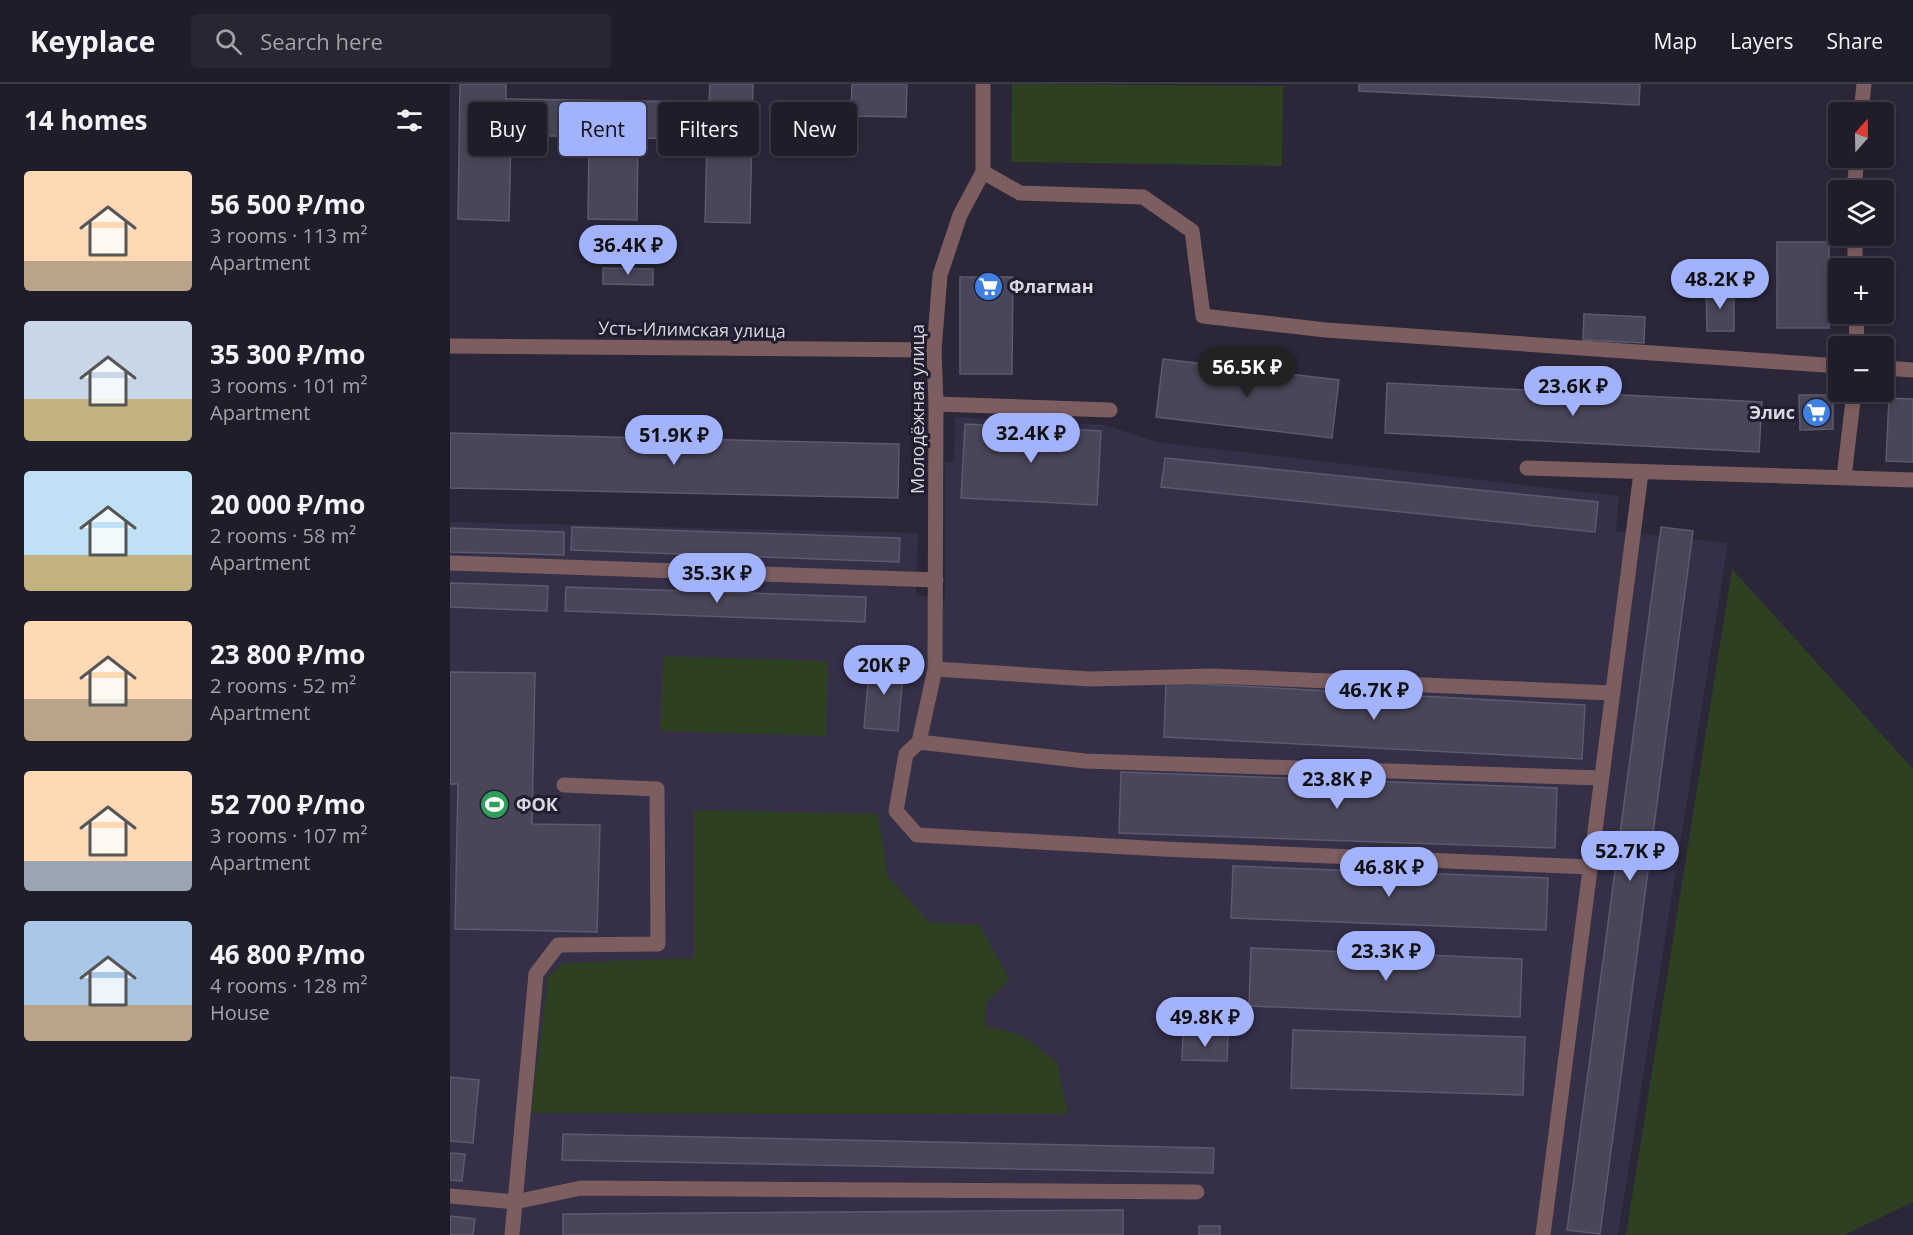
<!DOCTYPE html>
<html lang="en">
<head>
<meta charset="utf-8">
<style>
  :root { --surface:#201d2b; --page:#282633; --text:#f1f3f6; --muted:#a2a2a9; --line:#3d3b47; --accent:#a2b2fd }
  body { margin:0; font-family:"Open Sans",sans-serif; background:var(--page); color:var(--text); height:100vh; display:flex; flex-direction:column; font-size:22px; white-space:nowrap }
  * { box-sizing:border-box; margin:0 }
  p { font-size:20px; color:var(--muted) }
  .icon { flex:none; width:33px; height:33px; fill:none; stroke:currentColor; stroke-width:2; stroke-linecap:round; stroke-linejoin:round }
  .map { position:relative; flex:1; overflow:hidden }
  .sheet { display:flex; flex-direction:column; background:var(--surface); width:450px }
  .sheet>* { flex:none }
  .guide { position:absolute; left:18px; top:18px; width:570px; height:54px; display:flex; gap:12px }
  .needle { width:39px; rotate:20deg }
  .fabs { position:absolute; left:1378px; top:18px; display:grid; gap:12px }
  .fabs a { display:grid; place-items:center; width:66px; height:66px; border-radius:6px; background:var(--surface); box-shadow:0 3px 9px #0003,0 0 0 2px var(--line); font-size:30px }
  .price { position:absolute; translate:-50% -51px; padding:0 14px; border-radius:21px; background:var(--accent); color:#111; font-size:20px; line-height:39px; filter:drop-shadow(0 2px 3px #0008) }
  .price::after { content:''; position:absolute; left:50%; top:36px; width:18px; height:14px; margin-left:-9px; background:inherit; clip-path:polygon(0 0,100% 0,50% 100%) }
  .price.active { background:#222; color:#fff }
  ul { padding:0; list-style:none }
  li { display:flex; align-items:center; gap:18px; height:150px; padding:0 24px }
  li span { display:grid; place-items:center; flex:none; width:168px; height:120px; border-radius:6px; color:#555 }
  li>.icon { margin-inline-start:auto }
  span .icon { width:72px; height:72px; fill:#fffc; stroke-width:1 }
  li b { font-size:26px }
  h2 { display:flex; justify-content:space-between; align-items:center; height:72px; padding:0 24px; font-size:26px }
  .pill { padding:0 21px; border-radius:6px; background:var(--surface); box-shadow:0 3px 9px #0003,0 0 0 2px var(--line); font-size:21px; line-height:54px }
  .pill.active { background:var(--accent); color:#111 }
  header { display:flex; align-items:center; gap:36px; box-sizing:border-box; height:84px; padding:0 30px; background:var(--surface); border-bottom:2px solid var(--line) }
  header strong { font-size:28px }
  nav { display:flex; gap:33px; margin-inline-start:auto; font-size:21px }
  .search { width:420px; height:54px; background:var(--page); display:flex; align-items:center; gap:15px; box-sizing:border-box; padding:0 21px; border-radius:6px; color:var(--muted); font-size:22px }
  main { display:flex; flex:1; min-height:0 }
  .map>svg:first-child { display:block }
  .built { fill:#352f47 }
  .green { fill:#2d4021 }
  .building { fill:#4a4659; stroke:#5d596e; stroke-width:1.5 }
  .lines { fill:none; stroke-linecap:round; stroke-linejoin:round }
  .minor { stroke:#7d5e60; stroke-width:15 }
  .labels { text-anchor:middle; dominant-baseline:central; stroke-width:6; stroke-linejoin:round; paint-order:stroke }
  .poi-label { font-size:18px; font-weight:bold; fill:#dad7e3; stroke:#221d2e; text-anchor:start }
  .street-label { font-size:18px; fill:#dad7e3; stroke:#221d2e }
</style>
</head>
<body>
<header>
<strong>Keyplace</strong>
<div class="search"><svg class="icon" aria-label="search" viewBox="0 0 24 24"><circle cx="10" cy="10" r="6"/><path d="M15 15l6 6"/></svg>Search here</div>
<nav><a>Map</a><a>Layers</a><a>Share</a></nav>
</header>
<main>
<section class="sheet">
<h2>14 homes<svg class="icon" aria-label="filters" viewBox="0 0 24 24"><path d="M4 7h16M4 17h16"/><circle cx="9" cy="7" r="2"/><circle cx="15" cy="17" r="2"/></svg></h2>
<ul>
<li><span style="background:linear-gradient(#ffd9b3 75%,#b9a48a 0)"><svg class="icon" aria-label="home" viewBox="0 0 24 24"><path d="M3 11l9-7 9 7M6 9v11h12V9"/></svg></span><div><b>56 500 ₽/mo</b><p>3 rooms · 113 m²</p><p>Apartment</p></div></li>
<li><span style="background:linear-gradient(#c9d6e8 65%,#c2b280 0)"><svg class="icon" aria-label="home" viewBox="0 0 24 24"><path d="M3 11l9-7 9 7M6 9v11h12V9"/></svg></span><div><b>35 300 ₽/mo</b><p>3 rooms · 101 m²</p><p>Apartment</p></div></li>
<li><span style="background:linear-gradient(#bfe0f5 70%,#c2b280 0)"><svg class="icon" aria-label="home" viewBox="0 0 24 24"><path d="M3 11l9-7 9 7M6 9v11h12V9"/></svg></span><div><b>20 000 ₽/mo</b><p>2 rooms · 58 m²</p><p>Apartment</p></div></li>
<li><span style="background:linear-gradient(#ffd9b3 65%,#b9a48a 0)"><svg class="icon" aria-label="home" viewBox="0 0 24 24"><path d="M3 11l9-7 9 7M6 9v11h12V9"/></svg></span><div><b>23 800 ₽/mo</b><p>2 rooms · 52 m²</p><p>Apartment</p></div></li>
<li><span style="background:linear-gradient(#ffd9b3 75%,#9aa5b1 0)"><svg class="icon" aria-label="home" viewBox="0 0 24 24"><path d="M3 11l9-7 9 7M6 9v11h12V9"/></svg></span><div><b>52 700 ₽/mo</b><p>3 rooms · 107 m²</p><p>Apartment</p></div></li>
<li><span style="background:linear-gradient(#a9c7e8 70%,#b9a48a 0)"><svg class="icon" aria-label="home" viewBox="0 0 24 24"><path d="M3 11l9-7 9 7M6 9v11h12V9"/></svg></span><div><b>46 800 ₽/mo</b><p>4 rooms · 128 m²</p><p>House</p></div></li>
</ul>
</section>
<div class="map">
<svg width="1463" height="1151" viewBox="0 0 1463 1151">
  <rect width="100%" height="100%" fill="#2b2739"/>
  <path class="built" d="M505,333l149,8 53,17 462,54 -3,35 112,12 -110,692h-1168v-713l468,11 -2,62 29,3v-136h9z"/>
  <g class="green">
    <path d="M562,0l271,2 -1,80 -271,-4z"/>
    <path d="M1282,485l181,200v433l-69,33h-218z"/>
    <path d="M213,572l165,5 -2,75 -166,-5z"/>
    <path d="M244,726l184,4 10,62 41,46 51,3 30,55 -24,23 -1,22 38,11 34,26 11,52 -537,-1 17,-136 15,-14 131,-5z"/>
  </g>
  <g class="building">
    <path d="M10,0h46v15l203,3 1,-18h43l-3,139 -45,-1 2,-83 -69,-1 -1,82 -49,-1 1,-82 -78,-2 -2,86 -51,-2z"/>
    <path d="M402,0h55l-1,33 -55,-1z"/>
    <path d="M909,0h281l-1,21 -280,-14z"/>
    <rect x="1327" y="158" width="52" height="86"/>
    <path d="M153,184l50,1v16l-50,-1z"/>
    <path d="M510,193h53l-1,97h-52z"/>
    <path d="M1256,205h28v42h-27z"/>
    <path d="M1134,230l61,3 -1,26 -61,-3z"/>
    <path d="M713,275l176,21 -7,58 -176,-21z"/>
    <path d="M937,299l375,19 -3,50 -374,-19z"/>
    <path d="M1349,311h34v34l-33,1z"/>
    <path d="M1439,314l24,1v63l-27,-1z"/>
    <path d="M515,340l136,7 -4,74 -136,-7z"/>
    <path d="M0,349l449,11 -1,54 -448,-10z"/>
    <path d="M715,374l433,44 -3,30 -434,-45z"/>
    <path d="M122,443l328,11 -1,24 -328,-12z"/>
    <path d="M1211,443l32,4 -93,703 -33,-4z"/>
    <path d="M0,444l114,4v23l-114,-3z"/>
    <path d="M0,499l98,3 -1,25 -97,-4z"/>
    <path d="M116,503l300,10 -1,25 -300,-11z"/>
    <path d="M420,577l34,3 -6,67 -34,-3z"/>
    <path d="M0,588l85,1 -3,151 68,1 -3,107 -142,-3 3,-145h-8z"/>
    <path d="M716,598l419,23 -3,54 -418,-22z"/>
    <path d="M671,688l436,16 -2,60 -436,-15z"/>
    <path d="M783,782l315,12 -2,52 -315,-12z"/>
    <path d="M801,864l271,11 -2,58 -271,-11z"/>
    <path d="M843,946l232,7 -2,58 -232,-7z"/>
    <path d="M733,950l45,1 -1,26 -45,-1z"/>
    <path d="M0,993l29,3 -6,63 -23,-2z"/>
    <path d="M113,1050l651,14 -1,25 -651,-13z"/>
    <path d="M0,1069l15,1 -3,27 -12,-1z"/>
    <path d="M673,1126v25h-560v-21z"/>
    <path d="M0,1132l25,3 -2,16h-23z"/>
    <rect x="749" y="1142" width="21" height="9"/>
  </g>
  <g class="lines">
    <g class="minor">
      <path d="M1411,28l3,-28"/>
      <path d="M533,88l37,21 123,4 49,34 11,85 123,14 513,36"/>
      <path d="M1404,106l3,-32"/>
      <path d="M1405,152v32"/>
      <path d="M1406,230l1,32"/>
      <path d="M0,262l484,4"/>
      <path d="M1434,284l29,2"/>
      <path d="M486,320l174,6"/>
      <path d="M1077,384l386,12"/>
      <path d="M1394,393l10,-85"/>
      <path d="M0,479l486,17"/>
      <path d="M485,585l155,10 123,-3 399,17"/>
      <path d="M469,658l-13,12 -10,57 21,24 246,14 427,18"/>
      <path d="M469,658l166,19 516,17"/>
      <path d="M469,658l16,-73 1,-265 -2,-54 6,-75 20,-60 23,-43v-88"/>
      <path d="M0,1112l65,6 66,-14 616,4"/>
      <path d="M62,1151l24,-261 22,-29 100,-1 -1,-155 -93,-4"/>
      <path d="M1093,1151l98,-762"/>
    </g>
  </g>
  <defs>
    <symbol id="supermarket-disc" viewBox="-11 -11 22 22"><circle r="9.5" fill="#3f7fe0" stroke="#221d2e"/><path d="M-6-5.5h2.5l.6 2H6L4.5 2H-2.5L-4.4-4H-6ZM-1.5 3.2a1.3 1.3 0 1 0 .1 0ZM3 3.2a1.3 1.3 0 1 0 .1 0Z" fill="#fff"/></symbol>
    <symbol id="stadium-disc" viewBox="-11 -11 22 22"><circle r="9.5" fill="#2e9e5b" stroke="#221d2e"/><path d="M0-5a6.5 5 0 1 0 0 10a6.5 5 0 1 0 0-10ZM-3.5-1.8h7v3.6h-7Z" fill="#fff"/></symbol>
  </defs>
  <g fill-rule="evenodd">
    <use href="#supermarket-disc" x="522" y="186" width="33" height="33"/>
    <use href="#supermarket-disc" x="1350" y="312" width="33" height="33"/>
    <use href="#stadium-disc" x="28" y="704" width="33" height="33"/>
  </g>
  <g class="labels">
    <g class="poi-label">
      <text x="559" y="202">Флагман</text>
      <text x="1345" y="328" text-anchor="end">Элис</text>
      <text x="66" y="720">ФОК</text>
    </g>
    <g class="street-label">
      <text transform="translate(242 245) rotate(1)">Усть-Илимская улица</text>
      <text transform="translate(467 325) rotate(-90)">Молодёжная улица</text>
    </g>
  </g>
</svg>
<div class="fabs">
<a><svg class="needle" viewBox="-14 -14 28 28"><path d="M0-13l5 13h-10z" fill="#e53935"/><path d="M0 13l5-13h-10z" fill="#a2a2a9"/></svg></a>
<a><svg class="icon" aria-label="layers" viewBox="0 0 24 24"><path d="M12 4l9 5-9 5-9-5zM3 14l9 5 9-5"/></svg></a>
<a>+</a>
<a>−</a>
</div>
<b class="price" style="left:178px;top:192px">36.4K ₽</b>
<b class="price" style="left:1270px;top:226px">48.2K ₽</b>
<b class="price active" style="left:797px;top:314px">56.5K ₽</b>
<b class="price" style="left:1123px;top:333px">23.6K ₽</b>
<b class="price" style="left:581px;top:380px">32.4K ₽</b>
<b class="price" style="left:224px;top:382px">51.9K ₽</b>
<b class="price" style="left:267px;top:520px">35.3K ₽</b>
<b class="price" style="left:434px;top:612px">20K ₽</b>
<b class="price" style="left:924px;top:637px">46.7K ₽</b>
<b class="price" style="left:887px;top:726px">23.8K ₽</b>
<b class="price" style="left:1180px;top:798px">52.7K ₽</b>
<b class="price" style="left:939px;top:814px">46.8K ₽</b>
<b class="price" style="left:936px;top:898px">23.3K ₽</b>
<b class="price" style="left:755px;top:964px">49.8K ₽</b>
<div class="guide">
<a class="pill">Buy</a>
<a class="pill active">Rent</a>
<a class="pill">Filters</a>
<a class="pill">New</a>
</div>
</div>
</main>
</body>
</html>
